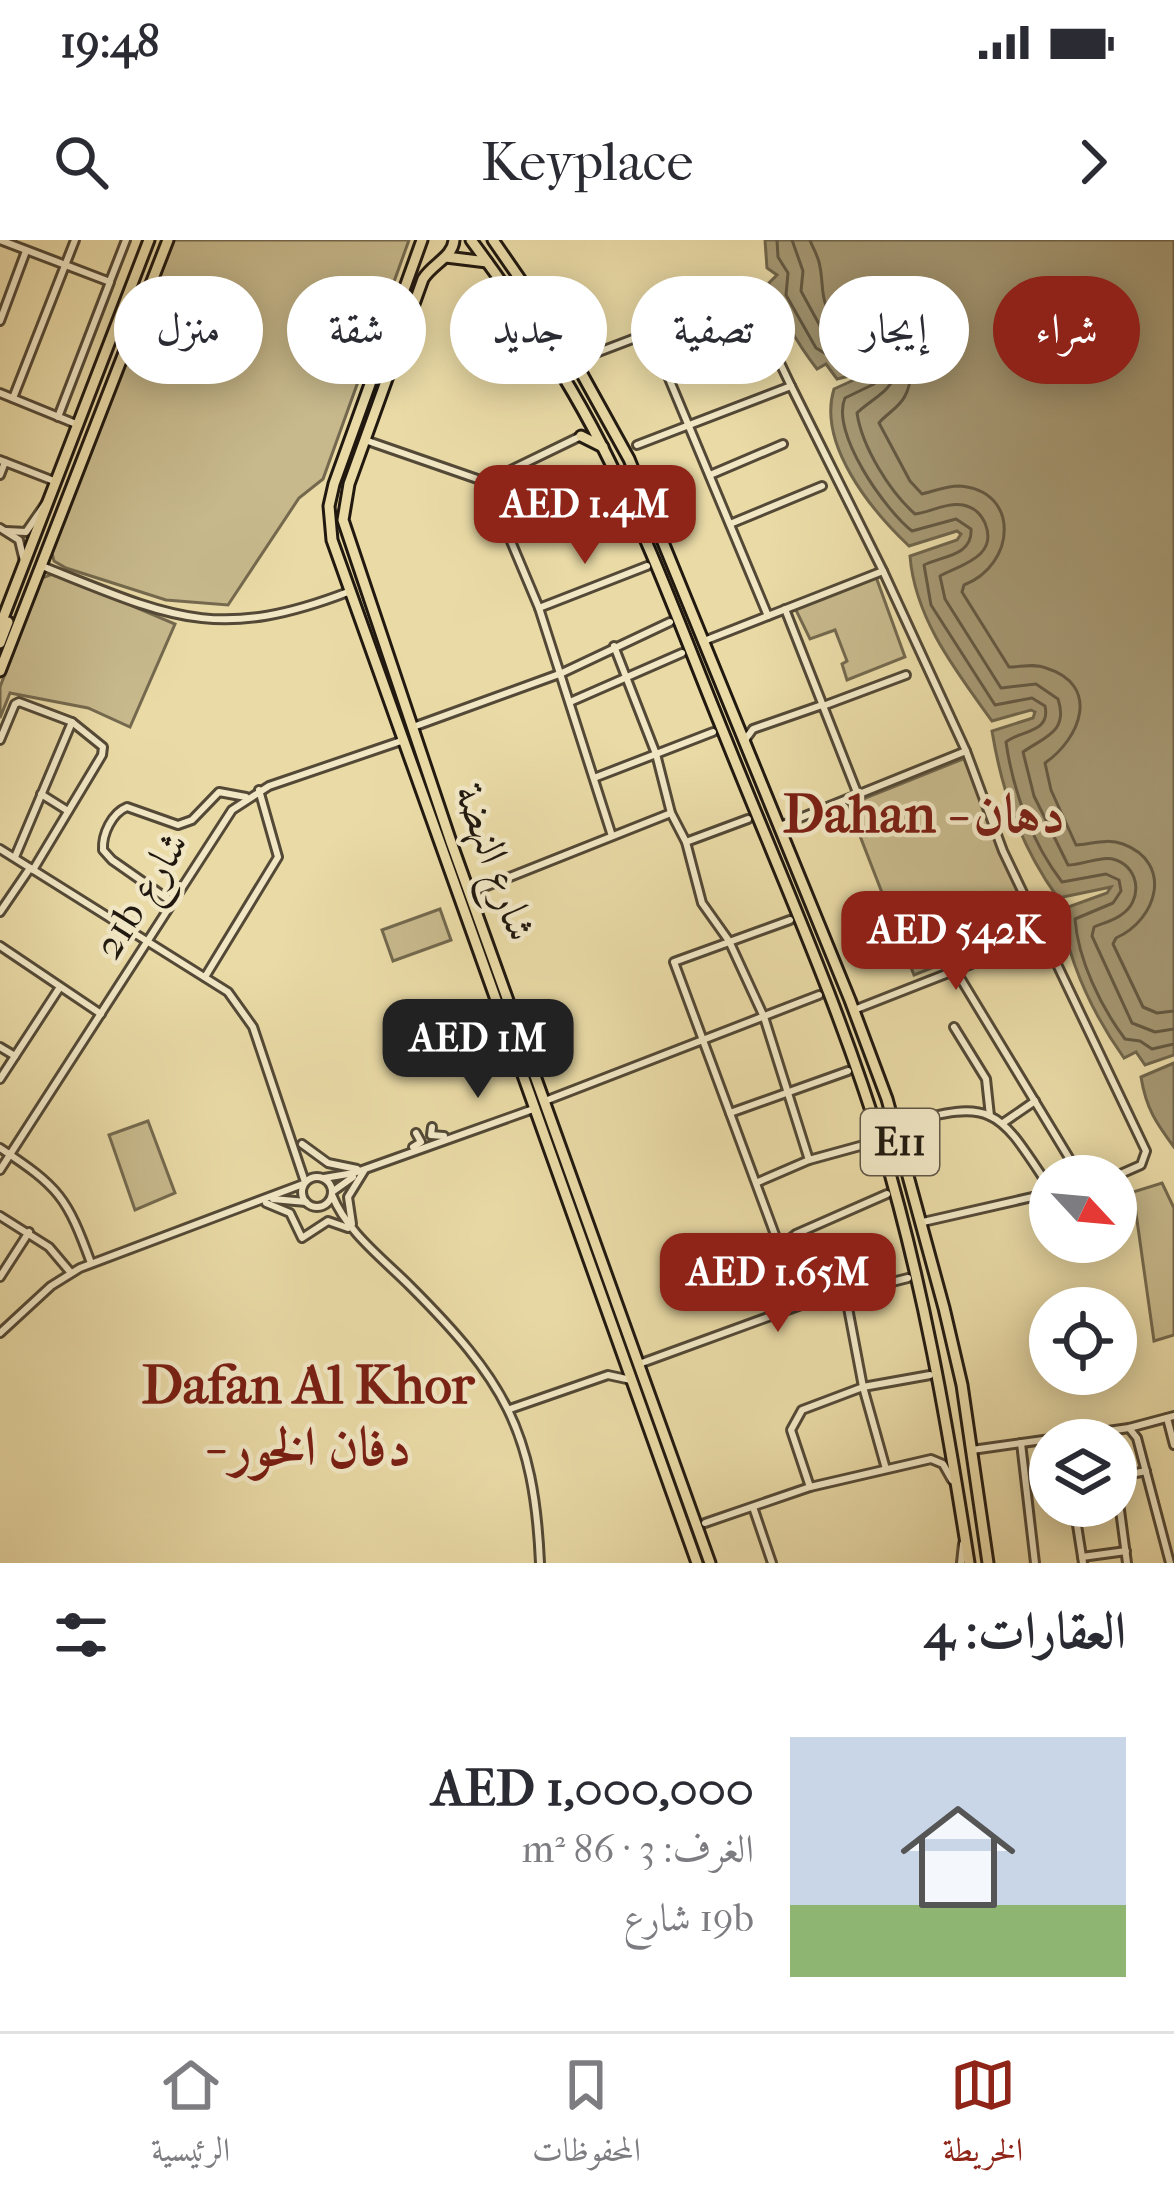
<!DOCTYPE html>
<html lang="ar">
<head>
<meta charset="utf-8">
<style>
  :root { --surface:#fff; --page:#f2f2f3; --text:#2b2b33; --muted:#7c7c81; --line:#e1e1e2; --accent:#8f2418 }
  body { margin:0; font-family:"IM FELL French Canon",Amiri,serif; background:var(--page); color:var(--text); direction:rtl; height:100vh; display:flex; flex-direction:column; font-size:45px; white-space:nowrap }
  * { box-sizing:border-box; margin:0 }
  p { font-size:39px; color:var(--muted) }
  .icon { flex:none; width:66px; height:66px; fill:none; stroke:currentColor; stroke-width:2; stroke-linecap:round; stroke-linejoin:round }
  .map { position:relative; height:1323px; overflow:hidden; direction:ltr }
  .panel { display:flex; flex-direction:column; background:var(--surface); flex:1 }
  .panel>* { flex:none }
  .banner { position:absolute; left:36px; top:36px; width:1104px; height:108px; direction:rtl; display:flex; gap:24px }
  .needle { width:78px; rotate:116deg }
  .tools { position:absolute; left:1029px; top:915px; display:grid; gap:24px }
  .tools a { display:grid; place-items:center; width:108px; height:108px; border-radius:50%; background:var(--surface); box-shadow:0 6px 30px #0003; font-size:60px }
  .price { position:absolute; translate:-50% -102px; padding:0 27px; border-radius:24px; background:var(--accent); color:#fff; font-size:39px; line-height:78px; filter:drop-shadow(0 3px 6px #0008) }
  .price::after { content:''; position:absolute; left:50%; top:72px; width:36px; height:27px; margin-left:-18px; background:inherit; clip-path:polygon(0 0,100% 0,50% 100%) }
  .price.active { background:#222; color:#fff }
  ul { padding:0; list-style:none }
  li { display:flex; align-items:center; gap:36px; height:300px; padding:0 48px }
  li span { display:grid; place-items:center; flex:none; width:336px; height:240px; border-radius:0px; color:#555 }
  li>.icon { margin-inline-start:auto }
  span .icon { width:144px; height:144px; fill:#fffc; stroke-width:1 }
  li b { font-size:51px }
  h2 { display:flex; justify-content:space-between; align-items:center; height:144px; padding:0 48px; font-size:51px }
  .pill { padding:0 42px; border-radius:54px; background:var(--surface); box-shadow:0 6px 30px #0003; font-size:42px; line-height:108px }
  .pill.active { background:var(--accent); color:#fff }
  .status { display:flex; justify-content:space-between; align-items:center; height:84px; padding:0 60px; background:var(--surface); direction:ltr }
  .status svg { height:33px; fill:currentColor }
  header { display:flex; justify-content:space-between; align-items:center; height:156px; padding:0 48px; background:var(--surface); font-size:54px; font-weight:600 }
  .tab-bar { display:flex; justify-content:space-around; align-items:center; height:168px; border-top:3px solid var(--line); background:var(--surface); font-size:33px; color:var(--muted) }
  .tab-bar a { display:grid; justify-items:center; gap:6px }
  .tab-bar .active { color:var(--accent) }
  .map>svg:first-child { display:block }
  .green { fill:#c7b98c; stroke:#74694e; stroke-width:3 }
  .water { fill:#a59873; stroke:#70654b; stroke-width:3 }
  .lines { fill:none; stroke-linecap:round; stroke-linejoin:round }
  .shore { stroke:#635842; stroke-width:3 }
  .minor-casing { stroke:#534936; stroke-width:12 }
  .major-casing { stroke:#211910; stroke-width:15 }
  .minor { stroke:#f1e7c5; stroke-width:6 }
  .major { stroke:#e9daa6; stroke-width:9 }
  .labels { text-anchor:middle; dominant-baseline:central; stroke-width:9; stroke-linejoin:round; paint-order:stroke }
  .shield { fill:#f1e7c5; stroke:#5f5746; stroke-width:3 }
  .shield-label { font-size:39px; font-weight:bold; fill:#211910 }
  .street-label { font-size:42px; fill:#211910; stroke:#f1e7c5 }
  .district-label { font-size:54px; font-weight:bold; fill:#7a1f14; stroke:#f1e7c5 }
</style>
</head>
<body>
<div class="status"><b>19:48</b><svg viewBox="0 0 49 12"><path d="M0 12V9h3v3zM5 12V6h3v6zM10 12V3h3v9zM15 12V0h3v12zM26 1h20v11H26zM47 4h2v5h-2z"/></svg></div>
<header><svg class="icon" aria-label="forward" viewBox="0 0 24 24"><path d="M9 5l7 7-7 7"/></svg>Keyplace<svg class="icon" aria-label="search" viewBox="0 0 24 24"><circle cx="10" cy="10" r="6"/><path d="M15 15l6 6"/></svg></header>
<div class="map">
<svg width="1174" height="1323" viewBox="0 0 1174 1323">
  <rect width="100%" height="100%" fill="#e9daa6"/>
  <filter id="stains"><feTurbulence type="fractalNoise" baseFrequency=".00167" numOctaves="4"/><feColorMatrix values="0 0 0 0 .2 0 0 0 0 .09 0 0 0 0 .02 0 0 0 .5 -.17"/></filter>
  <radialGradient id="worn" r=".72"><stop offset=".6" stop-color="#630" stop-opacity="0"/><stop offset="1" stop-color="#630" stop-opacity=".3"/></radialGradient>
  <g class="green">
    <path d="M173,0h236l-86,239 -24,19 -71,107 -62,-5 -100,-32 -12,-7 -2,-8z"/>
    <path d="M55,333l120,51 -45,103 -42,-19 -78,-15 -10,25v-31l42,-109z"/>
    <path d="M876,337l29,80 -58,23 -5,-16 5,-3 -12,-31 -25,9 -17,-35z"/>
    <path d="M968,517l63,151 3,19 -120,48 -66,-170z"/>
    <path d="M440,669l11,31 -58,21 -11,-31z"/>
    <path d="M148,881l27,72 -40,17 -26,-75z"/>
    <path d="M1162,943l12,25v127l-20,6 -21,-149z"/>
  </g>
  <g class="water">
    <path d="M765,0h409v815l-29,10 -9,-13 -12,6c-32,-45 -54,-93 -64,-148l47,-17 4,-6 -53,11c-37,-51 -56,-106 -66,-167l41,-13 2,-6 -4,-2 -39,11c-36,-50 -77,-102 -82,-165l47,-16 4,-6 -4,-3 -48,15c-38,-36 -92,-102 -75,-157l44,-20 -41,10 -11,-15 -9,5c-21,-27 -36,-54 -48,-86l8,-8 -10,-7z"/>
    <path d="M1174,823v84c-18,-24 -28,-39 -33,-70z"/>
  </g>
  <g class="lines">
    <g class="shore">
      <path d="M777,0l1,17 10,16 -2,22 30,53 27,16 24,-4 9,9 -2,15 -29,14c-15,34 40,112 67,133l44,-12 15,10c2,27 -29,27 -47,36l7,40 64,100 37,-7 13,8c6,27 -24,24 -39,36 7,49 26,101 56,140l44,-8 13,6 2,11 -8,12 -38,16c3,41 26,88 50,120l15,2 12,8 22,-5"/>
      <path d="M792,0l11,31 -2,20 24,44 23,11 27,1c46,32 -2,49 -18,66 5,34 33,79 58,101 15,-2 33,-12 48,-9 10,2 18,9 22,18 14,34 -25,42 -45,53l5,23 56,89 35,-4 22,15c11,33 -14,38 -35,53l11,44 34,69c15,0 33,-10 48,-5 25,9 26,42 5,55 -8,6 -18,8 -27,12l-2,9 40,87 23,9 19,-3"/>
      <path d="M810,0c3,9 9,17 10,27 4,18 -1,39 17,53 11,9 24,4 37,7 30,8 45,42 31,69 -6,12 -19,18 -26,27l31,58 12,13c12,-3 25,-8 37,-8 62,4 57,79 5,99l-2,7 47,75c12,0 25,-4 37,1 55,17 35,70 -1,95l6,27 25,55c16,-1 31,-7 47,-1 51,19 34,76 -7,94l-3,6 30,63 14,6 17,-2"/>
    </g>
    <defs>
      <g id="minor">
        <path d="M0,0l110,42 -52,135"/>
        <path d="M110,41l16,-41"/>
        <path d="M0,81l26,-70"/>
        <path d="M650,93l118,283"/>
        <path d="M575,121l168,-64 7,3 41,86 -154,59"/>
        <path d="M791,146l92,185 83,180 37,100 143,300 -5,14 -25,11"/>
        <path d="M0,153l76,31"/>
        <path d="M13,158l62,-158"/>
        <path d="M365,200l121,42 95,-46"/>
        <path d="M0,220l54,21"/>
        <path d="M0,235l5,-13"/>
        <path d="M710,235l73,-31"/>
        <path d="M486,242l53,126 73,228"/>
        <path d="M730,284l92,-38"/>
        <path d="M0,288l19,12 5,21"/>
        <path d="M6,291l20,1 20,-29"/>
        <path d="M509,294l34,-11 71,-33"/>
        <path d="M42,326c126,50 173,77 306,26"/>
        <path d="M539,368l108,-42"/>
        <path d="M785,369l73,186"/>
        <path d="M704,401l179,-70"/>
        <path d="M614,406l42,108 15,59 15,29 16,61 27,38 35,76 45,143"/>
        <path d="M570,462l112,-49"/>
        <path d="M823,466l83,-31"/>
        <path d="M413,487l149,-54 108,-51"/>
        <path d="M0,500l15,-36 4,-2 53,20 31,25 -1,8 -69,115"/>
        <path d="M745,500l8,-11 69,-24"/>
        <path d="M594,538l119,-46"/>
        <path d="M41,554l27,17"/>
        <path d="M780,586l186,-75"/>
        <path d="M686,602l62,-23"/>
        <path d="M0,609l228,143 25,35 52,155"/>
        <path d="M15,617l57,-135"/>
        <path d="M472,652l199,-79"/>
        <path d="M172,662l-60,-42 -9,-10c-1,-16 9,-37 24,-43l51,18 14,-5 27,-28 27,5"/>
        <path d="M0,672l30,-44"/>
        <path d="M790,680l-116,42 127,343"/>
        <path d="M0,706l101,68"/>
        <path d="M956,731l124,205"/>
        <path d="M205,737l73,-120 -19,-67"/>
        <path d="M854,770l189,-74"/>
        <path d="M954,787l32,52 4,37"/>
        <path d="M0,807l15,9"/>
        <path d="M0,839l60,-92"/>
        <path d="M545,861l274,-106"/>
        <path d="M730,873l118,-42"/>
        <path d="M1003,883l32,-22"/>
        <path d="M904,884c92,-28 96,-11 146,64"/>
        <path d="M432,887l-1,8 13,1"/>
        <path d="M302,904l26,19 29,6"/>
        <path d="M413,907l8,-5 -5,-9"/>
        <path d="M0,908c59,39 67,49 91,115"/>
        <path d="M0,930l232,-360 37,-24 135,-46"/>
        <circle cx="317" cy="952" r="15"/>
        <path d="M324,938l30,-5 182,-65"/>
        <path d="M758,942l51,-22 62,-17"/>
        <path d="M332,952l21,-15"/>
        <path d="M332,955c15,37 50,63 78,91 93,93 124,143 130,277"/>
        <path d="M273,959l33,3"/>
        <path d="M266,963l24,10 12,25 26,-17 20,7"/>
        <path d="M0,976l49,31 22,26"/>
        <path d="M923,982l127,-29"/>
        <path d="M352,984l-4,-27 16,-26"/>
        <path d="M780,1007l16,-13 91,-40"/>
        <path d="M0,1037l29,-45"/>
        <path d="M845,1052l18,95 23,82"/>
        <path d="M0,1093l51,-47 29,-18 223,-84"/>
        <path d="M639,1124l162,-59 107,-27"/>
        <path d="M510,1169l98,-34 23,5"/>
        <path d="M1167,1178l7,27"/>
        <path d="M1129,1188l8,10 33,125"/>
        <path d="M1021,1203l14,120"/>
        <path d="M972,1210l157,-22 45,-12"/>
        <path d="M1116,1237l30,-6"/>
        <path d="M1116,1240l11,83"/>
        <path d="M810,1247l-19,-57 11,-20 61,-23 67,-12"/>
        <path d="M1074,1266l9,57"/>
        <path d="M753,1267l19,56"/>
        <path d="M705,1283l105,-36 121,-28 12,5 9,16"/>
        <path d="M1082,1317l44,-6"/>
        <path d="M961,1323l2,-19"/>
      </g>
      <g id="major">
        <path d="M422,0l-88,244 -5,22 3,34 365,1023"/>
        <path d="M454,0c-1,17 -22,24 -31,39l-74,205 -6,36 108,322 259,721"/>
        <path d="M471,0c49,66 94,133 131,206 48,95 84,195 124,293 54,135 114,268 156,407 41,137 65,276 87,417"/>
        <path d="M493,0l74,107 62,112 221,541 37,99 57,209 18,77 26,178"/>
        <path d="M446,17l41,5"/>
        <path d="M581,196l22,11"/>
        <path d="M0,386l149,-386"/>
        <path d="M0,403l8,-21"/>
        <path d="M0,431l168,-431"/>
      </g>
    </defs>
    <use href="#minor" class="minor-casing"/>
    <use href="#major" class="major-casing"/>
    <use href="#minor" class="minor"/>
    <use href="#major" class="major"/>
  </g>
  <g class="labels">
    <rect class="shield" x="861" y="869" width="78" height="66" rx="9"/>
    <g class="shield-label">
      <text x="900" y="902">E11</text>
    </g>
    <g class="street-label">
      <text transform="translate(495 622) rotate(70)">شارع النهضة</text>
      <text transform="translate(141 655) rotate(-58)">21b شارع</text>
    </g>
    <g class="district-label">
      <text x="924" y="574">Dahan - دهان</text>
      <text x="308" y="1145">Dafan Al Khor<tspan x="308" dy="62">- دفان الخور</tspan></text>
    </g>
  </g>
  <rect width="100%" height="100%" filter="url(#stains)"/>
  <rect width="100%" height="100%" fill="url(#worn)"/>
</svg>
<div class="tools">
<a><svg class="needle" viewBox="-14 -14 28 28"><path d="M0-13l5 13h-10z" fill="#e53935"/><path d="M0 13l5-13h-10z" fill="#7c7c81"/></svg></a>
<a><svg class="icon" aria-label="locate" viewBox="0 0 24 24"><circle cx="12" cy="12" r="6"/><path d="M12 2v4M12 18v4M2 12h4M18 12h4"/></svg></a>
<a><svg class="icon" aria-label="layers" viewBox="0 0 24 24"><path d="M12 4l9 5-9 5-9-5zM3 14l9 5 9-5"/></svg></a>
</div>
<b class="price" style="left:585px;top:327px">AED 1.4M</b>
<b class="price" style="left:956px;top:753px">AED 542K</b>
<b class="price active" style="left:478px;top:861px">AED 1M</b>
<b class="price" style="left:778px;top:1095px">AED 1.65M</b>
<div class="banner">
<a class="pill active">شراء</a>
<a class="pill">إيجار</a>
<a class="pill">تصفية</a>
<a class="pill">جديد</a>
<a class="pill">شقة</a>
<a class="pill">منزل</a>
</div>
</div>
<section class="panel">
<h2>العقارات: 4<svg class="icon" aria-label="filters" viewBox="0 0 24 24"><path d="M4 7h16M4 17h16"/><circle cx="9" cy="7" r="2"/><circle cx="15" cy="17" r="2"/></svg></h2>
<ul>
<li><span style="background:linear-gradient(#c9d6e8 70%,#8fb573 0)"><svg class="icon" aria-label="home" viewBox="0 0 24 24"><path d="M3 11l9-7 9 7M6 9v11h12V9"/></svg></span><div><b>AED 1,000,000</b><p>الغرف: 3 · 86 m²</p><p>19b شارع</p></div></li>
</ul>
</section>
<nav class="tab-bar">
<a class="active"><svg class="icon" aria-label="map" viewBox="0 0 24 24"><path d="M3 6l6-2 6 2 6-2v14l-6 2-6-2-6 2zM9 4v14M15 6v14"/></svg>الخريطة</a>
<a><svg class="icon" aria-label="saved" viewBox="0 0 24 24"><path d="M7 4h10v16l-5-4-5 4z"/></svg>المحفوظات</a>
<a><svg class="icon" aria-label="home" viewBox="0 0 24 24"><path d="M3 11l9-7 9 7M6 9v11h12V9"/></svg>الرئيسية</a>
</nav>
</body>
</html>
